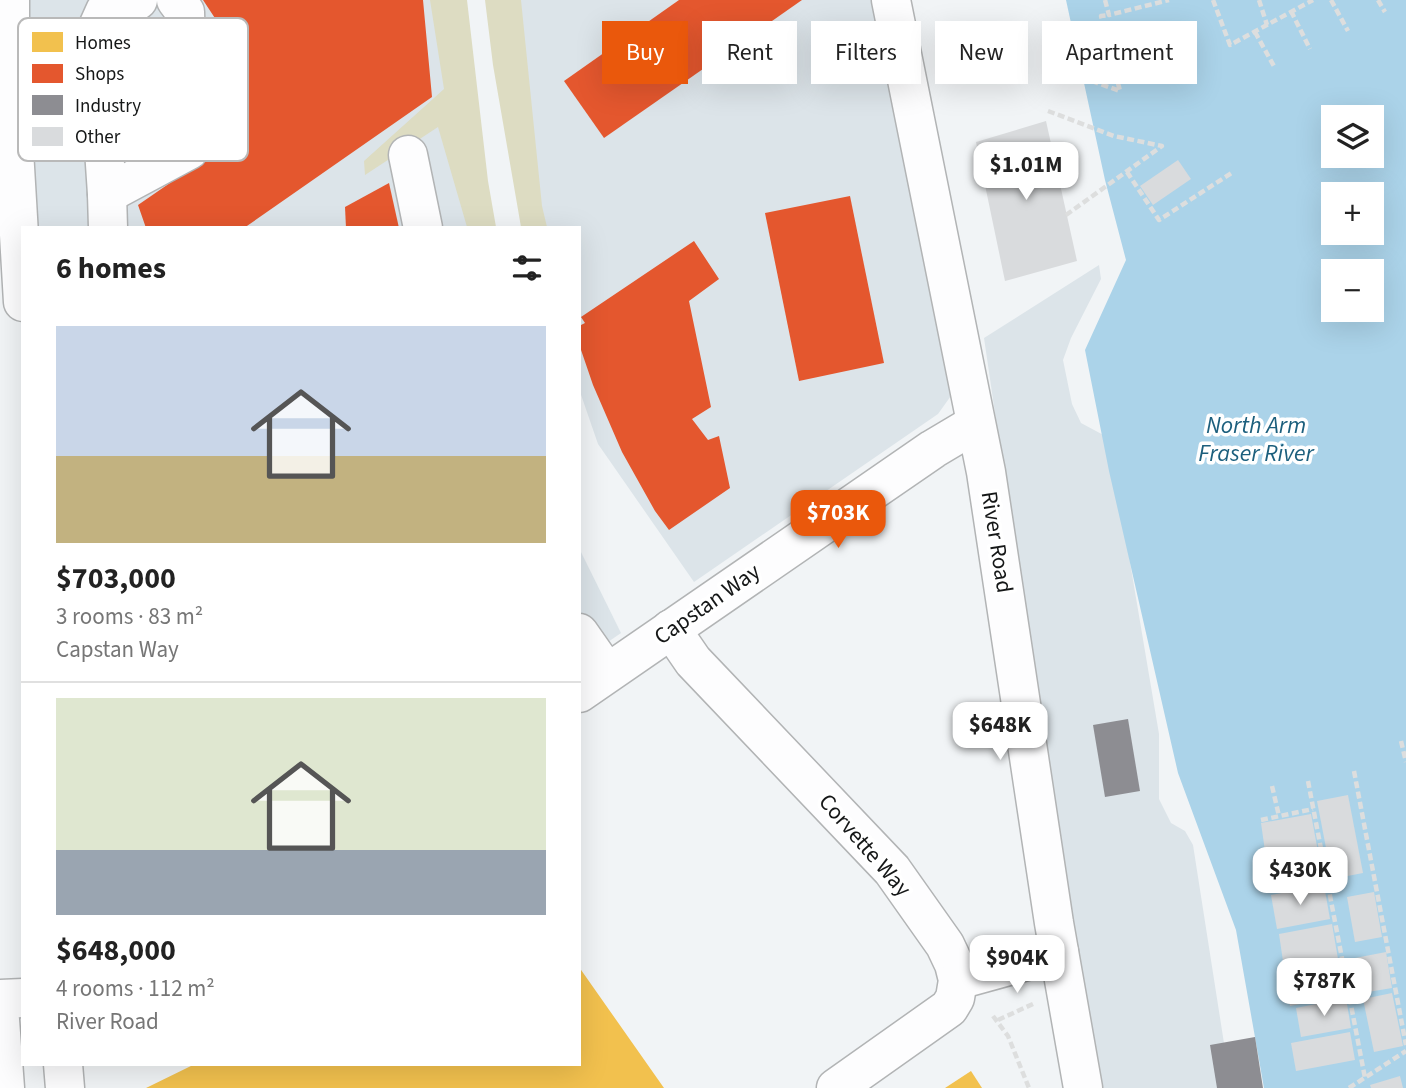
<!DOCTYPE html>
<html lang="en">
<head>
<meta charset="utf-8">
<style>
  :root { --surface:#fff; --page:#f6f6f6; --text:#222; --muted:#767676; --line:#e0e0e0; --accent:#ea580c }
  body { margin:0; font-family:"Source Sans 3",sans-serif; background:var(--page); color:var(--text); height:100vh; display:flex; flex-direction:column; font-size:26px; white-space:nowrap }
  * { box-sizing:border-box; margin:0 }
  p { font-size:23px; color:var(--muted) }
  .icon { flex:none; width:38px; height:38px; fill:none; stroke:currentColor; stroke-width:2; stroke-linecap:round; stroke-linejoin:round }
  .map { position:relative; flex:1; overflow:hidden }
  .details { position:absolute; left:21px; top:226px; width:560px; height:840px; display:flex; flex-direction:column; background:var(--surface); border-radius:0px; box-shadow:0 7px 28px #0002 }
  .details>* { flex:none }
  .hud { position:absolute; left:602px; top:21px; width:665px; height:63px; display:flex; gap:14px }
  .fabs { position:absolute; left:1321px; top:105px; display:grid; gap:14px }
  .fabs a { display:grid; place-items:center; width:63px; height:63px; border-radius:0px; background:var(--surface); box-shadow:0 7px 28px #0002; font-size:35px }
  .price { position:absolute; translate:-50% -60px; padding:0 16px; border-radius:14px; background:#fff; color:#222; font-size:23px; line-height:46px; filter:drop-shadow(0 2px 4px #0008) }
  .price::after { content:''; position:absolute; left:50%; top:42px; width:21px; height:16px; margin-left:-10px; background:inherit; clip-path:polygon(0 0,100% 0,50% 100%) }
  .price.current { background:var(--accent); color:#fff }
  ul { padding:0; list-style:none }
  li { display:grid; align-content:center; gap:14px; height:371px; padding:0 35px }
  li+li { border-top:2px solid var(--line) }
  li span { display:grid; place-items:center; height:217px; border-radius:0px; color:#555 }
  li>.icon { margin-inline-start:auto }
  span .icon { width:126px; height:126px; fill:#fffc; stroke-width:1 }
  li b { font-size:30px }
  h2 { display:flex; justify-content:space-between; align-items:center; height:84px; padding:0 35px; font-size:30px }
  .chip { padding:0 24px; border-radius:0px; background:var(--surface); box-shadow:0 7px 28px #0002; font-size:24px; line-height:63px }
  .chip.current { background:var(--accent); color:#fff }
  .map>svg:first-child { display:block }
  .built { fill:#dce4e9 }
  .green { fill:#dddcc2 }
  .water { fill:#abd3e9; fill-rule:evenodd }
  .homes { fill:#f2c14e }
  .shops { fill:#e4572e }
  .industry { fill:#8d8d92 }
  .building { fill:#d9dbdd }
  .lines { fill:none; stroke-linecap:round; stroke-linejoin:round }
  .minor-casing { stroke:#b2b4b5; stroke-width:41 }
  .major-casing { stroke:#b2b4b5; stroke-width:41 }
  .path { stroke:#dddede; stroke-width:4.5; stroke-dasharray:7 3.5; stroke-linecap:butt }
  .minor { stroke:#fdfdfe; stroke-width:38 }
  .major { stroke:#fdfdfe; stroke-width:38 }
  .labels { text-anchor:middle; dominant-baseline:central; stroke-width:7; stroke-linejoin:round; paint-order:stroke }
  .street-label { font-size:23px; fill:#151717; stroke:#fff }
  .water-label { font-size:24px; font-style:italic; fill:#1c5f7d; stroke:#fff }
  .key { fill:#fff; stroke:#b9b9b9; stroke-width:2 }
  .key-label { font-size:19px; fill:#151717 }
</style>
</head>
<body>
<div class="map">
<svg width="1406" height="1088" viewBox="0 0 1406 1088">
  <rect width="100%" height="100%" fill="#f1f4f6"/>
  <g class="built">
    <path d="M24,0h411l34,227h-434l-4,-105 2,-14 6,-9 15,-13 27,-19 -18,-36 -19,4 -12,-6 -6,-9z"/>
    <path d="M510,0h367l76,393 -15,21 -244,168 -96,-138 -19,-55v-161l-40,-1z"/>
    <path d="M1099,265l2,14 -30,59 -8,22 9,44 9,19 28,15 50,296v65l12,24 14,8 8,14 38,243h-137l-110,-750z"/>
    <path d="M579,548l42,85 -42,29z"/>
  </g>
  <g class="green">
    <path d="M430,0h37l21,181 8,46h-29l-29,-100 -73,48 -1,-14 80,-72z"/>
    <path d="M485,0h36l21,206 5,21h-26l-28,-162z"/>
  </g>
  <path class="water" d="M1066,0h340v1088h-142l-28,-158 -58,-157 -69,-302 -24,-121 41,-90 -21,-80zM1334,117h38v39h-38zM1334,194h38v39h-38zM1334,271h38v39h-38z"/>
  <g class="homes">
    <path d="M579,967l85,121h-518l49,-24h384z"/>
    <path d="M971,1071l11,17h-37z"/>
  </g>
  <g class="shops">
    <path d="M203,0h220l9,97 -188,131h-98l-8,-23 103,-71 -6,-15v-47l-9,-16 10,-6z"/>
    <path d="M679,0h123l-198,138 -40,-57z"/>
    <path d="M389,183l10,45h-53l-1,-21z"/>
    <path d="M850,196l34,167 -85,18 -34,-168z"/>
    <path d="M694,241l25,38 -30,22 22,106 -19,12 16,21 11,-4 11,52 -61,42 -14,-19 -33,-59 -29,-67 -13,-38 -1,-21 6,-3 -4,-6z"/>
  </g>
  <g class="industry">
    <path d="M1128,719l12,72 -35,6 -12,-72z"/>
    <path d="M1255,1037l8,51h-46l-7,-43z"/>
  </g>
  <g class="building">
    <path d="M1046,121l31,140 -72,20 -29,-139z"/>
    <path d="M1178,160l13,19 -38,26 -13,-19z"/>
    <path d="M1348,795l15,78 -31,6 -15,-78z"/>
    <path d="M1311,814l13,70 -53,9 -10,-70z"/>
    <path d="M1324,885l6,34 -53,10 -6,-34z"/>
    <path d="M1374,892l8,45 -27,5 -8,-45z"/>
    <path d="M1332,924l6,35 -54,9 -5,-34z"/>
    <path d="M1386,952l6,36 -36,6 -6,-35z"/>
    <path d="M1337,962l6,34 -53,10 -6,-34z"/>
    <path d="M1392,993l11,53 -29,6 -11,-53z"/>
    <path d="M1346,998l5,30 -50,9 -5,-29z"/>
    <path d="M1350,1032l5,28 -59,11 -5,-28z"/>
    <path d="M1400,1076l3,12h-32l-1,-3z"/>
  </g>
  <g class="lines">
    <defs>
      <g id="minor">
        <path d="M138,0l-42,31 11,163 82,-44 -4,-138 -9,-12"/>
        <path d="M891,0l95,472 68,451 29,165"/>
        <path d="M10,83l51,-28 35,-24 9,-20"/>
        <path d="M408,155l15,73"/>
        <path d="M107,194l1,34"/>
        <path d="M671,629l22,32 199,209 53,75 9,19 4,16 -3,18 -6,10 -113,80"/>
        <path d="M579,633l28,40"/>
        <path d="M579,693l354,-244 42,-25"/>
        <path d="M958,980l101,-28"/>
        <path d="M0,999l23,-1"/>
      </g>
      <g id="major">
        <path d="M10,0v83l13,219"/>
        <path d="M0,1020l5,68"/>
        <path d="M63,1064l2,24"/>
      </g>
    </defs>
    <use href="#minor" class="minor-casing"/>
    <use href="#major" class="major-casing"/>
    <g class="path">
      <path d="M1105,0l4,15 60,-15"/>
      <path d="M1213,0l17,45 83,-45"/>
      <path d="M1259,0l8,25"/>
      <path d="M1331,0l17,31"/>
      <path d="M1378,0l7,12"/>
      <path d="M1291,11l19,38"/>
      <path d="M1255,32l20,36"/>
      <path d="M1052,67l68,24 -19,-75 8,-1"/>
      <path d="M1048,111l66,25 48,10 -96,69"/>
      <path d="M1127,172l32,48 74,-48"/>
      <path d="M1401,741l5,21"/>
      <path d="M1354,771l52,274"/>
      <path d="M1308,781l57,297"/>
      <path d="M1272,786l7,30"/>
      <path d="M1261,820l52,-11"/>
      <path d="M993,1016l15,20 21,52"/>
      <path d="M998,1020l37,-17"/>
      <path d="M1349,1088l57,-37"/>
    </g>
    <use href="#minor" class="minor"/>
    <use href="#major" class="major"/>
  </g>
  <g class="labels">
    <g class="street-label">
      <text transform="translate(997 542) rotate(81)">River Road</text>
      <text transform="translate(707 604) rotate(-35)">Capstan Way</text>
      <text transform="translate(865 845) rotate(49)">Corvette Way</text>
    </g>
    <g class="water-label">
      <text x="1256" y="425">North Arm<tspan x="1256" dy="28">Fraser River</tspan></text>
    </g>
  </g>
  <rect x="18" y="18" width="230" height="143" rx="10" class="key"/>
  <rect x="32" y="32" width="31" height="20" fill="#f2c14e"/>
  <rect x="32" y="64" width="31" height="19" fill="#e4572e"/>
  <rect x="32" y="95" width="31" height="20" fill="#8d8d92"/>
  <rect x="32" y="127" width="31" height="19" fill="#d9dbdd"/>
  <g class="key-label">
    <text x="75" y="49">Homes</text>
    <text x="75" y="80">Shops</text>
    <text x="75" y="112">Industry</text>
    <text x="75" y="143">Other</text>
  </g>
</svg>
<div class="fabs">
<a><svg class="icon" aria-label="layers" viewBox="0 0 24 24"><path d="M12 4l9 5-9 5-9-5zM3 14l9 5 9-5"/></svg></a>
<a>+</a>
<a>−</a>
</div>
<b class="price" style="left:1026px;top:202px">$1.01M</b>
<b class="price current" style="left:838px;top:550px">$703K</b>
<b class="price" style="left:1000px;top:762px">$648K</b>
<b class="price" style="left:1300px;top:907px">$430K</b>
<b class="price" style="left:1017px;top:995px">$904K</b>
<b class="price" style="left:1324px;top:1018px">$787K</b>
<div class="hud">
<a class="chip current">Buy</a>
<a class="chip">Rent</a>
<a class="chip">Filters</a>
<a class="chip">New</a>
<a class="chip">Apartment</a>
</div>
<section class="details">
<h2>6 homes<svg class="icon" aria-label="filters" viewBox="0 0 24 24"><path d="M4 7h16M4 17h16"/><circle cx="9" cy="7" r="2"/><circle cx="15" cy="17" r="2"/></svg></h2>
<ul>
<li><span style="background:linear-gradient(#c9d6e8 60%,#c2b280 0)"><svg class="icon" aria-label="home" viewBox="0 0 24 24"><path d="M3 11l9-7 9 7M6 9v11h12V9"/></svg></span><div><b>$703,000</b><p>3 rooms · 83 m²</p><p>Capstan Way</p></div></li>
<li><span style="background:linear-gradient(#dfe7d0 70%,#9aa5b1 0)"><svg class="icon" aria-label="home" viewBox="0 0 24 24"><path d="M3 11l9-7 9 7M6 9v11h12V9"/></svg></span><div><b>$648,000</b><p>4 rooms · 112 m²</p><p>River Road</p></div></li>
</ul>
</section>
</div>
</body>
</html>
